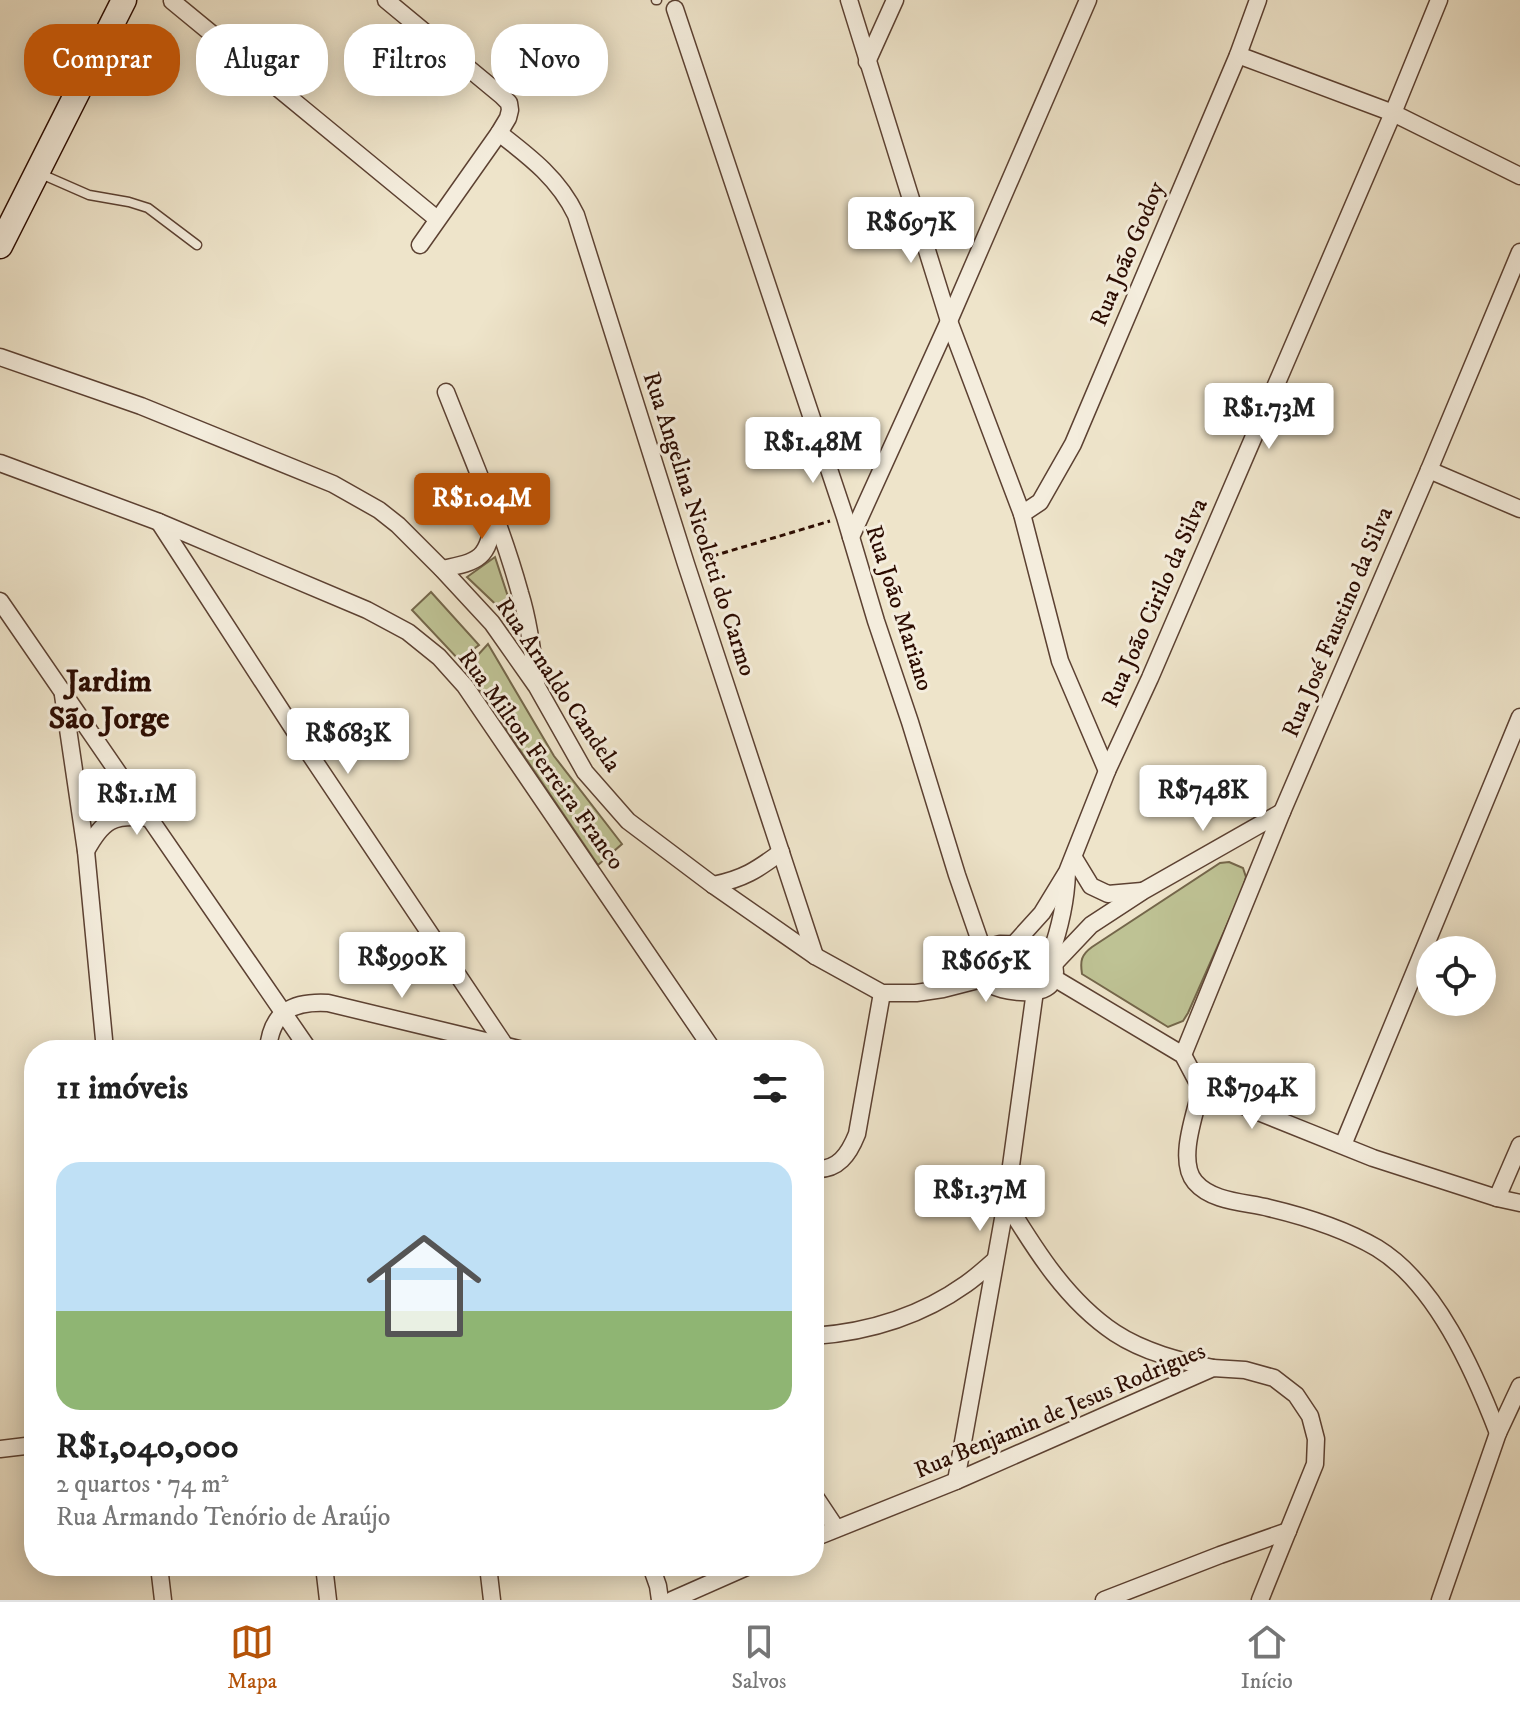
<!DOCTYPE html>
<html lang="pt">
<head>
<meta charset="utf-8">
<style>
  :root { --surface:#fff; --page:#f2f2f2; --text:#222; --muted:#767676; --line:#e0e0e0; --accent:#b45309 }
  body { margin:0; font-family:"IM FELL DW Pica",serif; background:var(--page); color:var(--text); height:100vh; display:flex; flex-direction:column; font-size:30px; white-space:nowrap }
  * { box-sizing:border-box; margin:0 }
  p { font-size:26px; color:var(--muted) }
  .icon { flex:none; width:44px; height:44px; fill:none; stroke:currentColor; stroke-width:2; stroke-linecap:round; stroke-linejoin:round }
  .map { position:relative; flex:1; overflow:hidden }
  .drawer { position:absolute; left:24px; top:1040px; width:800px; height:536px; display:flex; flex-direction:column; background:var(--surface); border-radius:32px; box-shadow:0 4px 20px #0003 }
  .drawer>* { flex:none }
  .hud { position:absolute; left:24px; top:24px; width:800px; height:72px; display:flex; gap:16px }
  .controls { position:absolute; left:1416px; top:936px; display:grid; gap:16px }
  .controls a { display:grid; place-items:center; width:80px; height:80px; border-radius:50%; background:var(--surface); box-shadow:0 4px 20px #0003; font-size:40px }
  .price { position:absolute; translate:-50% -68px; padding:0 18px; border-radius:8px; background:#fff; color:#222; font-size:26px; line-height:52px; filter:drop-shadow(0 2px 4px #0008) }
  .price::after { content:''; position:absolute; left:50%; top:48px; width:24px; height:18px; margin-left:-12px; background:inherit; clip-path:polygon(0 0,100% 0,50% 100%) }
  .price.selected { background:var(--accent); color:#fff }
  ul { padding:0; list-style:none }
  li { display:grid; align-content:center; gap:16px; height:424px; padding:0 32px }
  li span { display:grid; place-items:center; height:248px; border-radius:24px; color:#555 }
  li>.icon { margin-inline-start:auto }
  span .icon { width:144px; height:144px; fill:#fffc; stroke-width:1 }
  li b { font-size:34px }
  h2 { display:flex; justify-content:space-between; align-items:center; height:96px; padding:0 32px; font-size:34px }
  .chip { padding:0 28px; border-radius:32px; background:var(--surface); box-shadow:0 4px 20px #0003; font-size:28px; line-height:72px }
  .chip.selected { background:var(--accent); color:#fff }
  .dock { display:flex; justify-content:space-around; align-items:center; height:112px; border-top:2px solid var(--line); background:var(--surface); font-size:22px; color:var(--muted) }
  .dock a { display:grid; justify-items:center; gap:4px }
  .dock .selected { color:var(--accent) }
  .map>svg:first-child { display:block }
  .green { fill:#bec294; stroke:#74664a; stroke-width:2 }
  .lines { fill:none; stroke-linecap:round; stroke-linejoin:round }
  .lane-casing { stroke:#5c4132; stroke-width:11 }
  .street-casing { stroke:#5c4132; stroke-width:19 }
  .secondary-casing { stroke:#2b0b00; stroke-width:27 }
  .path { stroke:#2b0b00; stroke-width:3; stroke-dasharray:6 4; stroke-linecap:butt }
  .lane { stroke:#f4eddd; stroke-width:8 }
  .street { stroke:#f4eddd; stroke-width:16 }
  .secondary { stroke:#f4eddd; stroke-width:24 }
  .labels { text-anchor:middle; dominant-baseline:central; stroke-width:6; stroke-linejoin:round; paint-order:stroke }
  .street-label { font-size:24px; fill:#2b0b00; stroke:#f4eddd }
  .district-label { font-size:32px; font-weight:bold; fill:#2b0b00; stroke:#f4eddd }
</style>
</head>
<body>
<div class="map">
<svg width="1520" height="1600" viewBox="0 0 1520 1600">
  <rect width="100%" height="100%" fill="#eee4ca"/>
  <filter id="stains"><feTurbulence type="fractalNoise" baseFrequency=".0025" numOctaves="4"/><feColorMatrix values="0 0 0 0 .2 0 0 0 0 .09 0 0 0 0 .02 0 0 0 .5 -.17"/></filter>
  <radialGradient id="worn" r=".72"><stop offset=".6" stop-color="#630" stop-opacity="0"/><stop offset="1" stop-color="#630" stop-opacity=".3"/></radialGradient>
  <g class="green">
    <path d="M495,557l18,55 -4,5 -42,-40z"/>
    <path d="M431,592l48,53 -20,15 -47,-50z"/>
    <path d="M488,644l66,112 68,88 -24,21 -133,-196z"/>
    <path d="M1229,862l14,6 3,9 -4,14 -54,122 -5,8 -15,6 -86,-53c-2,-13 -1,-19 10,-27l128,-84z"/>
    <path d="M1026,962c10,4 15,6 17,17l-21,6 -20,-8 -4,-7 11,-7z"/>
  </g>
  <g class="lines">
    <defs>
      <g id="lane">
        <path d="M656,0h1"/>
        <path d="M41,174l48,21 40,7 19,6 49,37"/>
      </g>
      <g id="street">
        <path d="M386,0l116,96 7,7 1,7 -2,8 -9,15 -79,112"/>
        <path d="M849,0l100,321 73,193 38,147 47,110"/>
        <path d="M172,1l265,218"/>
        <path d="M675,9l170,508 31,104 34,101 47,153 26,75"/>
        <path d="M1238,55l155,58 127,63"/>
        <path d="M867,62l28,-62"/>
        <path d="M499,133c31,24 60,46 77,82l110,349 129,392"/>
        <path d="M0,357l141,49 192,78 46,26 19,15 44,44 50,54 45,64 48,85 43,49 85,64 102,71 67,37h34l27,-4 39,-10"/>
        <path d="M446,392c26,66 55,132 74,201 9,29 13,60 16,90"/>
        <path d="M0,463l159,59 208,88 41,22 31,25 26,29 248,364"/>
        <path d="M1429,470l91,39"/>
        <path d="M1022,514l18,-12 33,-58 165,-389 20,-55"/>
        <path d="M159,522l146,225 203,303"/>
        <path d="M851,537l98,-216 139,-321"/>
        <path d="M442,569c37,-7 47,-11 51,-50"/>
        <path d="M0,601l309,449"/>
        <path d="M63,695l23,156 19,199"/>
        <path d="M86,851c17,-31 27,-37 63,-33"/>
        <path d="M1074,858l17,28 17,8 34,-3"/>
        <path d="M713,885c30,-6 44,-15 68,-33"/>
        <path d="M1000,944c20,0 55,2 55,28 0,6 -3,13 -9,16 -16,9 -60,3 -69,-15 -8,-18 9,-26 23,-29z"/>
        <path d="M1014,944l28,-31 25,-41 40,-101 43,-93 243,-565 46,-113"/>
        <path d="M1050,956c10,-28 16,-53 17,-83"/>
        <path d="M1054,964l37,-39 52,-34 139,-79"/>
        <path d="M1054,978l129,77 18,34 172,69 124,40 23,5"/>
        <path d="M268,1050c3,-38 24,-49 60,-47l195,47"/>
        <path d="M1183,1055l99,-243 147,-342 91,-218"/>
        <path d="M1201,1089c-6,25 -24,72 -6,93 17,20 50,20 74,26 34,8 77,22 108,40 59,36 97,123 121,185"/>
        <path d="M1343,1145l177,-428"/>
        <path d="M814,1169c24,2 35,-15 43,-35l25,-141"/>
        <path d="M1497,1198l23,-53"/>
        <path d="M1006,1202c30,49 61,99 109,131 29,19 65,28 98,35"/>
        <path d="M814,1336c55,-4 107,-20 152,-52 10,-7 20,-16 29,-24"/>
        <path d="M0,1449l34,-4"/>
        <path d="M956,1481l50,-279 29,-211"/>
        <path d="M814,1495l22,33"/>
        <path d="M814,1538l142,-57 257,-113 32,2 29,8 22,17 14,21 6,23 -1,25 -55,136"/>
        <path d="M159,1566l4,34"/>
        <path d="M324,1566l4,34"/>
        <path d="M488,1566l4,34"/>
        <path d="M651,1566l7,20 2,14"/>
        <path d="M672,1600l77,-34"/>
        <path d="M1104,1600l116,-45 68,-24"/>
        <path d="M1440,1600l58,-167 22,-47"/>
      </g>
      <path id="secondary" d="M0,246l124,-246"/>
    </defs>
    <use href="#lane" class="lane-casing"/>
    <use href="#street" class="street-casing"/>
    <use href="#secondary" class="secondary-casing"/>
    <path class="path" d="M703,559l127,-38"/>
    <use href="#lane" class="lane"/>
    <use href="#street" class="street"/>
    <use href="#secondary" class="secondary"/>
  </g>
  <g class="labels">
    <g class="street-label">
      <text transform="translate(1128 254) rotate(-67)">Rua João Godoy</text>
      <text transform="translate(699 524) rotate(72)">Rua Angelina Nicoletti do Carmo</text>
      <text transform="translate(1155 603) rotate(-66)">Rua João Cirilo da Silva</text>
      <text transform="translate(899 608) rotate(72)">Rua João Mariano</text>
      <text transform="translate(1338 622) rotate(-67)">Rua José Faustino da Silva</text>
      <text transform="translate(558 685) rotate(56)">Rua Arnaldo Candela</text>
      <text transform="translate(541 760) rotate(54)">Rua Milton Ferreira Franco</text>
      <text transform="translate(1060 1411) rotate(-23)">Rua Benjamin de Jesus Rodrigues</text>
    </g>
    <g class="district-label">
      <text x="109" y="682">Jardim<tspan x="109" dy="37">São Jorge</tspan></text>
    </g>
  </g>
  <rect width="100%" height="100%" filter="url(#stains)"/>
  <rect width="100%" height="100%" fill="url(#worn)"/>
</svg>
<div class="controls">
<a><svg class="icon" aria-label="locate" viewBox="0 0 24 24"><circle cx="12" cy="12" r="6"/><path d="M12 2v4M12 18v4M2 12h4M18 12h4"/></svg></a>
</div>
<b class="price" style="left:911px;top:265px">R$697K</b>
<b class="price" style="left:1269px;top:451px">R$1.73M</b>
<b class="price" style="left:813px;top:485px">R$1.48M</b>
<b class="price selected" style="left:482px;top:541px">R$1.04M</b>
<b class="price" style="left:348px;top:776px">R$683K</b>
<b class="price" style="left:1203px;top:833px">R$748K</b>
<b class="price" style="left:137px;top:837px">R$1.1M</b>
<b class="price" style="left:402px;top:1000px">R$990K</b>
<b class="price" style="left:986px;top:1004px">R$665K</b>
<b class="price" style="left:1252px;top:1131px">R$794K</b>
<b class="price" style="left:980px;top:1233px">R$1.37M</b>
<div class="hud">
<a class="chip selected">Comprar</a>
<a class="chip">Alugar</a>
<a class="chip">Filtros</a>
<a class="chip">Novo</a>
</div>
<section class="drawer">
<h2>11 imóveis<svg class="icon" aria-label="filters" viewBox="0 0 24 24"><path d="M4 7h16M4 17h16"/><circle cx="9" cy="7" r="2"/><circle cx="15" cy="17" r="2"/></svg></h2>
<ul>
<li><span style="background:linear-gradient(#bfe0f5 60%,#8fb573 0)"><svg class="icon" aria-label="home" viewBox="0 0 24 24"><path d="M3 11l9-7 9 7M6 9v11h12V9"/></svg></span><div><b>R$1,040,000</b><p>2 quartos · 74 m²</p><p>Rua Armando Tenório de Araújo</p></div></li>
</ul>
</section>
</div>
<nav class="dock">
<a class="selected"><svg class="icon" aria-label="map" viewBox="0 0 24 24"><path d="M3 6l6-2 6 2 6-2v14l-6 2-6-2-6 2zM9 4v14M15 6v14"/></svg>Mapa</a>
<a><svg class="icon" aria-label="saved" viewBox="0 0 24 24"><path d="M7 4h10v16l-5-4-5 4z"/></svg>Salvos</a>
<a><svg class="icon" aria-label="home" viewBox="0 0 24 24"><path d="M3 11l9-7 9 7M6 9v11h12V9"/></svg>Início</a>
</nav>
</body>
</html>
